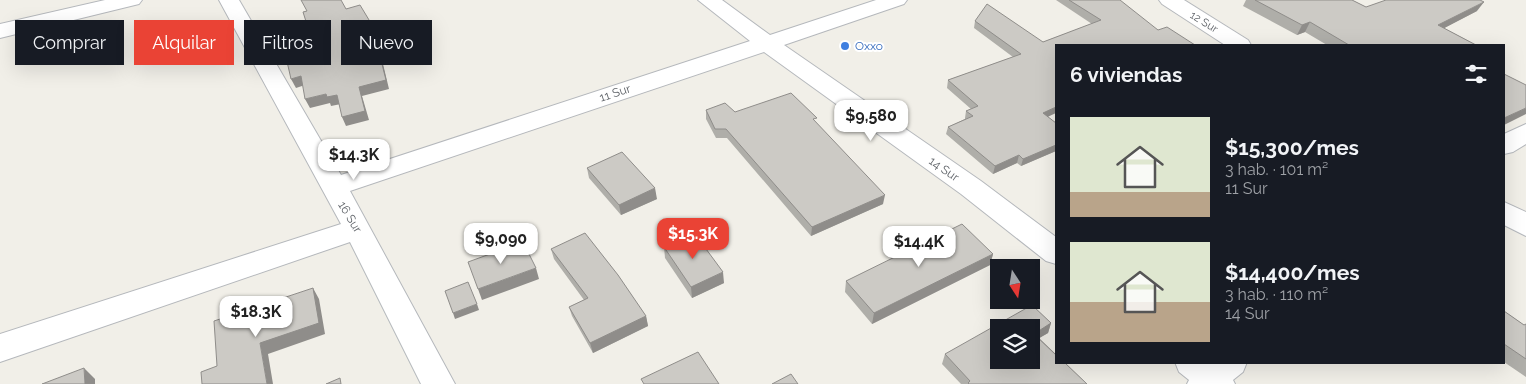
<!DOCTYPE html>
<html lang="es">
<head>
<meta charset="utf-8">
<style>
  :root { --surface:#171b24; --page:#242831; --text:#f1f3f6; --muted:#9ea1a6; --accent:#ea4335 }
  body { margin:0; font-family:Raleway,sans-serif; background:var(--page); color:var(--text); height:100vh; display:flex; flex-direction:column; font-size:19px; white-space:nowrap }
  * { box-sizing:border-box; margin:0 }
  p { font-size:16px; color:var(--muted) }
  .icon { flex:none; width:28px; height:28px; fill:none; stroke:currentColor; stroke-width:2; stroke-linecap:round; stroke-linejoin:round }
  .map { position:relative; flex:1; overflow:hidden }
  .panel { position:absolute; left:1055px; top:44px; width:450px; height:320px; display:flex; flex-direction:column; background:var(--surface); border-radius:0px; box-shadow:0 5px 20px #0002 }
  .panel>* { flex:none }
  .guide { position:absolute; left:15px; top:20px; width:475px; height:45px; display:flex; gap:10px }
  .needle { width:32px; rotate:168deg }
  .controls { position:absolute; left:990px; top:259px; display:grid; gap:10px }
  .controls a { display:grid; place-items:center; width:50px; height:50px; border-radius:0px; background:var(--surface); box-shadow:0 5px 20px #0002; font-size:25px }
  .price { position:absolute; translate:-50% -42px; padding:0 11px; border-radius:10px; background:#fff; color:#222; font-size:16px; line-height:32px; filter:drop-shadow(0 1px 2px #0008) }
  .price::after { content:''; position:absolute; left:50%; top:30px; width:15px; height:11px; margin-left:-8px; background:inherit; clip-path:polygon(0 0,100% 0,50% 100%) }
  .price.on { background:var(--accent); color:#fff }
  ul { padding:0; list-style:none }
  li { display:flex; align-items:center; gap:15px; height:125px; padding:0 15px }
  li span { display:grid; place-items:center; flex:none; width:140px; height:100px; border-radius:0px; color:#555 }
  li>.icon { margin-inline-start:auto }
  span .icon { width:60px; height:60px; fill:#fffc; stroke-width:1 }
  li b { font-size:21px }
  h2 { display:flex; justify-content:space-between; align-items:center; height:60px; padding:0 15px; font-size:21px }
  .tag { padding:0 18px; border-radius:0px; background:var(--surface); box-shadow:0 5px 20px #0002; font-size:18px; line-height:45px }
  .tag.on { background:var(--accent); color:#fff }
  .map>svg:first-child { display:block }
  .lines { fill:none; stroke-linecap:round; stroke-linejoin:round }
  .minor-casing { stroke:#b5b8bc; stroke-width:2 }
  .tertiary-casing { stroke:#b5b8bc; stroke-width:2 }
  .minor { fill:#fff; fill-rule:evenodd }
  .tertiary { fill:#fff; fill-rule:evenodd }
  .wall { fill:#afaea9 }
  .shaded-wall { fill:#8f8d8a }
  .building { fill:#cccac5; stroke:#8f8d8a; fill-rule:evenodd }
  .shop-dot { fill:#3f7fe0; stroke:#fff; stroke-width:2 }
  .labels { text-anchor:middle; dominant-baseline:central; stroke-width:4; stroke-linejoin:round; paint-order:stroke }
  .far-street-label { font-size:11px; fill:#5f6368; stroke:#fff }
  .shop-label { font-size:12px; fill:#366cbe; stroke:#fff; text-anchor:start }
  .street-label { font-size:12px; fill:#5f6368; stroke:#fff }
</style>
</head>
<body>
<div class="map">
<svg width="1526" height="384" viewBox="0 0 1526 384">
  <rect width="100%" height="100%" fill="#f1efe8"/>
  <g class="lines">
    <defs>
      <g id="minor">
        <path d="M219,0h20l102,175 409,-134 -52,-41h24l48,35 106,-35h31l-3,4 -120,41 197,136 75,56v27l-10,-3 -85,-67 -197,-142 -414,139 105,193h-34l-71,-142 -350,120v-28l341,-110z"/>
        <path d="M1159,0h25l64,40 3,5h-26l-63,-41z"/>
        <path d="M1526,124v20l-13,8 -9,2v-20z"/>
        <path d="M1504,202l22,10v24l-22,-11z"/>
        <path d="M1175,362h72l-4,10 -10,8 2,4h-48l2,-4 -10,-8z"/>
      </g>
      <path id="tertiary" d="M105,0h37l-3,4 -139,34v-14z"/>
    </defs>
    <use href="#minor" class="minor-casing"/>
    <use href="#tertiary" class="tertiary-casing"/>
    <use href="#minor" class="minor"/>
    <use href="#tertiary" class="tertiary"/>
  </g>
  <g class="wall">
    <path d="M1056,0h64l-72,117 8,6v28l-35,15 -4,-3 -24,11 -47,-40 2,-7 17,-8v-1l1,-7 5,-2 -24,-21 1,-8 65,-23 -39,-29 1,-7 68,21 49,-18z"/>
    <path d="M1246,0h106l14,7 111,4 -33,17 32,17h-149l-22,-13 -8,3 -54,-29z"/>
    <path d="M706,110l29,2 81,11 67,81 -72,32 -84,-98h-11l-10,-19z"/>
    <path d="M587,168l70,31 -36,16 -32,-37z"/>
    <path d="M664,247l60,36 -32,15 -27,-40z"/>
    <path d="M551,249l95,67 2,10 -55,27 -21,-37 -3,-9 15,-7 -30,-41z"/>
    <path d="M993,254l-3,11 -118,59 -27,-32 1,-11z"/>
    <path d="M1504,311l20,14 2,-1v53l-22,-15z"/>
    <path d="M1051,323l-3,10 -9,5 48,46h-126l-19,-20 3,-10z"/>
  </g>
  <g class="shaded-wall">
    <path d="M1484,2l-7,9 -46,24 7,-10z"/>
    <path d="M1310,22l-5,10 -8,3 5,-10z"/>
    <path d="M389,53l3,9 -9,2 6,25 -27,7 7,24 -23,6 -4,-9 17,-30 21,-31z"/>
    <path d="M301,76l4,9 -9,3 -5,-9z"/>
    <path d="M326,94l11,1 4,9 -10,2 -1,-3 -20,5 -5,-9z"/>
    <path d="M1056,107v6l-15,7 2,-7z"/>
    <path d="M1526,108v6l-22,11v-7z"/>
    <path d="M1056,145v6l-35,15 2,-7z"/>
    <path d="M1019,155l-2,8 -24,11 2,-8z"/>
    <path d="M655,188l2,11 -36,16 -2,-10z"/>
    <path d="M885,195l-2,9 -72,32 1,-9z"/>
    <path d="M993,254l-3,11 -118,59 2,-11z"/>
    <path d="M536,268l3,11 -57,21 -4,-11z"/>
    <path d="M723,272l1,11 -32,15 -1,-11z"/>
    <path d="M313,288l6,11 6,35 -57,20 5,30h-6l-7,-41z"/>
    <path d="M477,304l2,6 -24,9 -2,-6z"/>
    <path d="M646,316l2,10 -55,27 -3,-10z"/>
    <path d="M1051,323l-3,10 -17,10 3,-9z"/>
    <path d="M84,368l11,11v5h-10z"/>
  </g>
  <g class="building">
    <path d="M301,0h40l5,9 14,-4 29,48 -9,3 6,24 -27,7 6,24 -23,6 -5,-22 -10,2 -1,-3 -21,5 -4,-23 -10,3 -8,-35 8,-2 -1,-3 20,-5 -7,-22 4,-1z"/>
    <path d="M1069,0h51l38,30 9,-3 28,18h-139v62l-13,6 13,10v22l-33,14 -4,-4 -24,11 -47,-39 25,-11 -7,-5 12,-5 -30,-26 73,-26 -46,-33 12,-17 56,38 58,-22z"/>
    <path d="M1255,0h97l14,7 20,-7h94l4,2 -46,23 38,20h-127l-39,-23 -8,3z"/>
    <path d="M1504,74l22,11v23l-22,10z"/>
    <path d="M791,93l26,25 -4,1 72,76 -73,32 -86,-98h-11l-9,-19 19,-7 10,9z"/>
    <path d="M622,152l33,36 -36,17 -32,-37z"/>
    <path d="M962,224l31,30 -119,59 -28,-32z"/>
    <path d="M585,233l33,42 28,41 -56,27 -21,-36 19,-9 -37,-49z"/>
    <path d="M695,234l28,38 -32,15 -27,-40z"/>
    <path d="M523,242l13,26 -58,21 -10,-27z"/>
    <path d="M468,282l9,22 -24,9 -8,-22z"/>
    <path d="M313,288l6,35 -59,20 7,41h-65l-1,-12 16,-6 -3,-45z"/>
    <path d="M1032,305l19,18 -17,11 22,21v7h8l23,22h-118l-1,-1 2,-2 -25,-27zM999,328h32v32h-32z"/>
    <path d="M1504,311l20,14 2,-1v35l-22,-15z"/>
    <path d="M698,352l21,32h-75l-3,-5z"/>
    <path d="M84,368l1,16h-43z"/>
    <path d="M791,374l7,10h-26z"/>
    <path d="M340,378l1,6h-15z"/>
  </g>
  <circle class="shop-dot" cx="845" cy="46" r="5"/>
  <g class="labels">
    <g class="far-street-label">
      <text transform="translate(1204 22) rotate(32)">12 Sur</text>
    </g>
    <g class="shop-label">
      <text x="855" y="46">Oxxo</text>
    </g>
    <g class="street-label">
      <text transform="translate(615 93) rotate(-18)">11 Sur</text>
      <text transform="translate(944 169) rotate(35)">14 Sur</text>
      <text transform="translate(350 217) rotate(59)">16 Sur</text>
    </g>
  </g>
</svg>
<div class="controls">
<a><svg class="needle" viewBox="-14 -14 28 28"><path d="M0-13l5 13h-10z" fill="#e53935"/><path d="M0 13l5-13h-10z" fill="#9ea1a6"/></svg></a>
<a><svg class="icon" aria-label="layers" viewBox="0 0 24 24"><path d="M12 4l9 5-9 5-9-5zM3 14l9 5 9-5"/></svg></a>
</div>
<b class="price" style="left:871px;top:142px">$9,580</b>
<b class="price" style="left:354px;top:181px">$14.3K</b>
<b class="price on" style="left:693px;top:260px">$15.3K</b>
<b class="price" style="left:501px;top:265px">$9,090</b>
<b class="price" style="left:919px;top:268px">$14.4K</b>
<b class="price" style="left:256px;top:338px">$18.3K</b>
<div class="guide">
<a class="tag">Comprar</a>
<a class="tag on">Alquilar</a>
<a class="tag">Filtros</a>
<a class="tag">Nuevo</a>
</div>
<section class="panel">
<h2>6 viviendas<svg class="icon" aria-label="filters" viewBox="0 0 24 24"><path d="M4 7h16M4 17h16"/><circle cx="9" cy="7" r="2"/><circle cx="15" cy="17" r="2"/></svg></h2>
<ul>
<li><span style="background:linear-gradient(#dfe7d0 75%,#b9a48a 0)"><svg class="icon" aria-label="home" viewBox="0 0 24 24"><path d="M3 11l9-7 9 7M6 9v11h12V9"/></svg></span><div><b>$15,300/mes</b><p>3 hab. · 101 m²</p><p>11 Sur</p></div></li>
<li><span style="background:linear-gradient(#dfe7d0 60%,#b9a48a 0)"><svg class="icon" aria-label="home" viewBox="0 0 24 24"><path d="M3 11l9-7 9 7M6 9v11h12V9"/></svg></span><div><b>$14,400/mes</b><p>3 hab. · 110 m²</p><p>14 Sur</p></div></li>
</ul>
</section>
</div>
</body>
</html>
